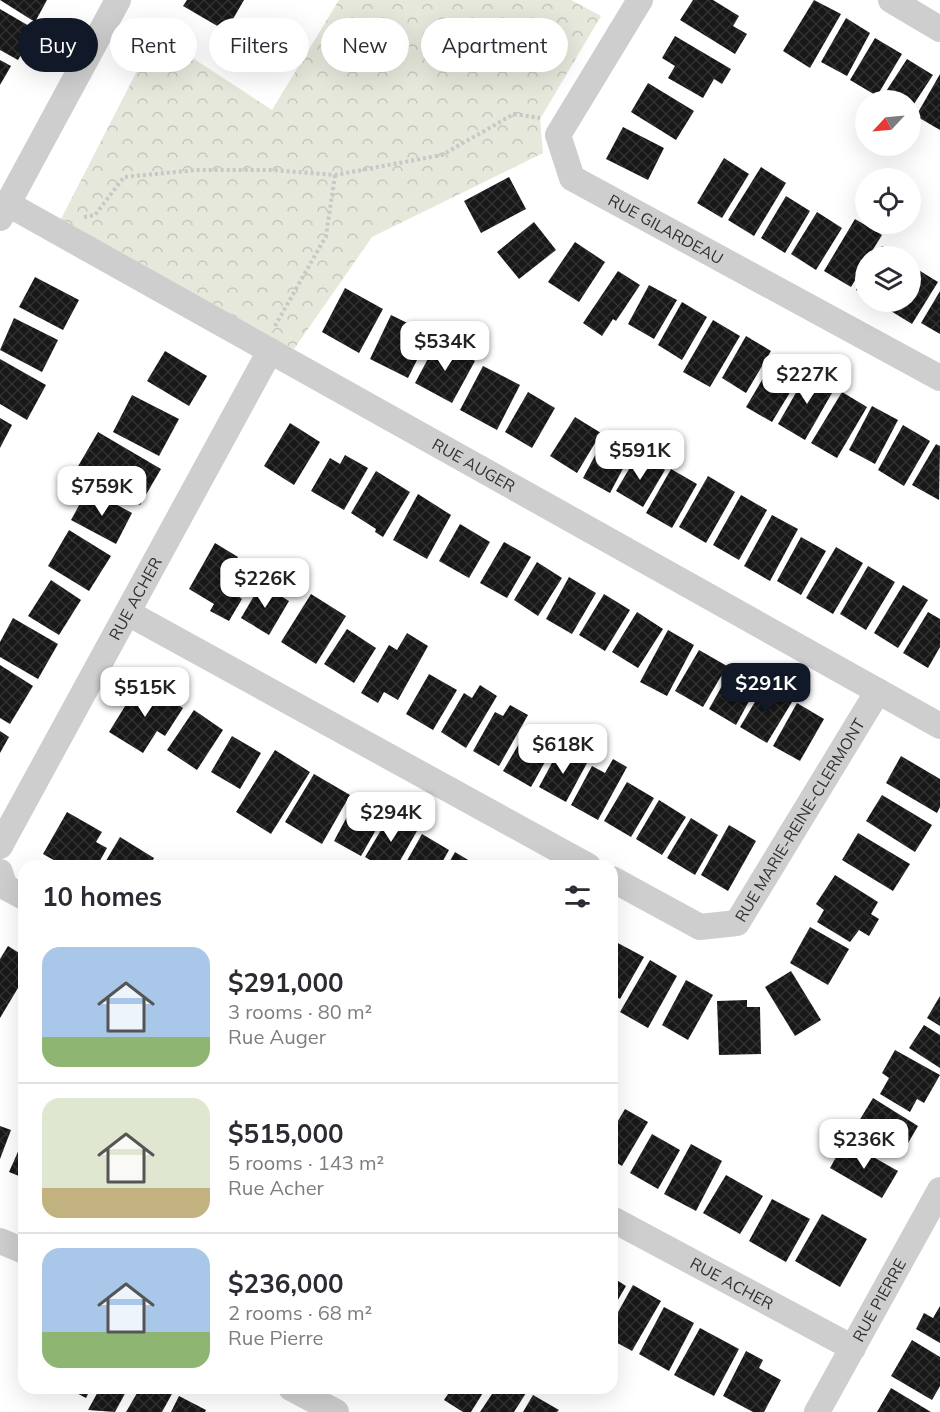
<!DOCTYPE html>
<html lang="en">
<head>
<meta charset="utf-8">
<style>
  :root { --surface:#fff; --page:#f7f7f7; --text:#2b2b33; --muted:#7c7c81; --line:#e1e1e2; --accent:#111827 }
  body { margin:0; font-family:Mulish,sans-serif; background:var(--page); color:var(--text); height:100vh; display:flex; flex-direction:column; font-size:22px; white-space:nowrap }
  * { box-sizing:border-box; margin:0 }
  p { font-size:20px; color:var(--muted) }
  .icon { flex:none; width:33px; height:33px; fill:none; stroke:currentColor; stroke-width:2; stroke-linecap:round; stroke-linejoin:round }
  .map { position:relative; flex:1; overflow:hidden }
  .details { position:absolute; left:18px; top:860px; width:600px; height:534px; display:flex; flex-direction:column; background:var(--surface); border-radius:18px; box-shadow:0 6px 24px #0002 }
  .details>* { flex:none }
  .guide { position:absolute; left:18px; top:18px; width:600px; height:54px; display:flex; gap:12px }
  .needle { width:39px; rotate:244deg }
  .controls { position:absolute; left:855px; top:90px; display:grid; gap:12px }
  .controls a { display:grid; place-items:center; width:66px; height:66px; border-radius:50%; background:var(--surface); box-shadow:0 6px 24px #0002; font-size:30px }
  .price { position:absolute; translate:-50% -51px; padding:0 14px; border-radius:12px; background:#fff; color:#222; font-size:20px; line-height:39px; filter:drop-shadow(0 2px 3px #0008) }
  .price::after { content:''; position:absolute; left:50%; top:36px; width:18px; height:14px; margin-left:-9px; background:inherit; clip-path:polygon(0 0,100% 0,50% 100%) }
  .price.active { background:var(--accent); color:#fff }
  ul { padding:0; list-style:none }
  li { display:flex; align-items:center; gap:18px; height:150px; padding:0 24px }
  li+li { border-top:2px solid var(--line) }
  li span { display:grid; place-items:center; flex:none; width:168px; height:120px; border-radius:18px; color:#555 }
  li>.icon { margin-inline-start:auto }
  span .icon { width:72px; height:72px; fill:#fffc; stroke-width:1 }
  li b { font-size:26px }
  h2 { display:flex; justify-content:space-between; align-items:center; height:72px; padding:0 24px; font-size:26px }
  .pill { padding:0 21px; border-radius:27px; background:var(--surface); box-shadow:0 6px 24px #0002; font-size:21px; line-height:54px }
  .pill.active { background:var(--accent); color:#fff }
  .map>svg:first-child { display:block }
  .park { fill:url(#park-crowns) }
  .building { fill:url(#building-cross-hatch) }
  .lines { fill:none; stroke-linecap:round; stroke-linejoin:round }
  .path { stroke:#c8c8c8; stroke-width:4; stroke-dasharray:3 3; stroke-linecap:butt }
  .minor { stroke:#cecece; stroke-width:26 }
  .labels { text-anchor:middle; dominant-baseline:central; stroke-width:6; stroke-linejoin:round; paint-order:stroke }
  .street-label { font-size:16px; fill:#313131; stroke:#fff }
</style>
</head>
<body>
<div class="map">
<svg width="940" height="1412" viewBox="0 0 940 1412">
  <defs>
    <pattern id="park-crowns" width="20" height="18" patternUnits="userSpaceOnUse" patternTransform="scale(1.5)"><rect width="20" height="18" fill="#e5e8db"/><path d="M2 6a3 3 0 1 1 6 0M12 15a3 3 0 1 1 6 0" fill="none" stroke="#c5c7bc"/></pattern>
    <pattern id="building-cross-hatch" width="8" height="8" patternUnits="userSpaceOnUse" patternTransform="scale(1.5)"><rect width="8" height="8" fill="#181818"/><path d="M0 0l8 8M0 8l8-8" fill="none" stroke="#313131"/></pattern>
  </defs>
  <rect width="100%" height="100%" fill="#fff"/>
  <path class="park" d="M339,0h232l30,16 -61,103 3,34 -171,84 -78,112 -223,-117 -10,-13 95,-185 116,76z"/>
  <g class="building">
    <path d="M0,0h47l-12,22z"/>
    <path d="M187,0h57l-18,31 -43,-25z"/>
    <path d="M693,0h20l26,16 -6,10 14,8 -12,20 -55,-34z"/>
    <path d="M814,0l27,14 -31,54 -27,-17z"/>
    <path d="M0,9l36,21 -18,30 -18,-10z"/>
    <path d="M846,18l24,15 -23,43 -26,-14z"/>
    <path d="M675,36l56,33 -9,15 -8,-5 -11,19 -35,-20 7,-12 -13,-8z"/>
    <path d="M875,38l27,16 -25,42 -27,-16z"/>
    <path d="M907,59l26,16 -23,35v-10h-21l-6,-4z"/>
    <path d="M0,60l11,6 -11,19z"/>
    <path d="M940,74v56l-24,-14z"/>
    <path d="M648,83l46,28 -18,29 -45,-28z"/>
    <path d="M623,127l41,21 -16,32 -42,-21z"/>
    <path d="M724,158l25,16 -27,44 -25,-15z"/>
    <path d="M761,167l25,16 -32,53 -26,-16z"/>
    <path d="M509,177l17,32 -45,24 -17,-32z"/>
    <path d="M786,196l24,15 -25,42 -24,-15z"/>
    <path d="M817,212l25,16 -26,42 -25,-16z"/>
    <path d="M855,219l27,16 -13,21h-3v6l-15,25 -27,-16z"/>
    <path d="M534,222l22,28 -37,29 -22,-27z"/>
    <path d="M575,242l30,20 -26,40 -31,-20z"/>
    <path d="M882,246l18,10h-24z"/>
    <path d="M912,266l26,16 -26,42 -26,-16 5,-6h19z"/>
    <path d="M618,271l22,14 -24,36 -3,-2 -11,17 -19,-13z"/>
    <path d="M866,275v20l-10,-5z"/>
    <path d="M35,277l44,23 -16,30 -44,-23z"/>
    <path d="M649,285l28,15 -23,39 -26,-15z"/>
    <path d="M345,288l38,21 -24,44 -37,-21z"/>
    <path d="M940,291v43l-19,-11z"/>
    <path d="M682,302l25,15 -25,43 -24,-15z"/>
    <path d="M391,315l39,19 -22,44 -38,-19z"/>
    <path d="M14,318l44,22 -16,32 -42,-22z"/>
    <path d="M713,320l27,16 -30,51 -27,-15z"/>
    <path d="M746,336l25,15 -25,42 -24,-15z"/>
    <path d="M438,340l37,21 -23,42 -37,-20z"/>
    <path d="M165,351l42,25 -18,30 -42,-25z"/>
    <path d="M777,355l26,16 -31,51 -26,-15z"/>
    <path d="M0,359l46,26 -19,35 -27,-16z"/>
    <path d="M483,366l37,19 -23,45 -37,-20z"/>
    <path d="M809,370l27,16 -31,54 -27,-16z"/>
    <path d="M528,392l27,16 -23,40 -27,-16z"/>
    <path d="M842,392l25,15 -30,51 -26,-15z"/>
    <path d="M132,395l47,24 -20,37 -46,-24z"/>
    <path d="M872,406l26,14 -23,44 -26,-14z"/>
    <path d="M575,417l26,16 -24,40 -27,-17z"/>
    <path d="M0,418l12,7 -12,23z"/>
    <path d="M290,423l30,19 -26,43 -30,-19z"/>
    <path d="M903,425l27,16 -26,45 -26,-16z"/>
    <path d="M98,432l63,37 -21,36 -63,-37z"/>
    <path d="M606,435l27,15 -23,43 -27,-15z"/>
    <path d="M936,444l4,2 -1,54 -27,-15z"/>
    <path d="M638,454l27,16 -22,37 -27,-16z"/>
    <path d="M345,455l23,13 -24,42 -33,-19 19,-33 10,6z"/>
    <path d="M671,469l26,15 -25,44 -26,-15z"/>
    <path d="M376,471l34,21 -27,45 -8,-5 1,-3 -25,-16z"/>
    <path d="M708,476l27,16 -29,51 -27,-16z"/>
    <path d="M88,489l44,24 -16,31 -45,-24z"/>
    <path d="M418,494l33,21 -24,44 -34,-19z"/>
    <path d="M741,495l26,15 -28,50 -26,-15z"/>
    <path d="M772,515l26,14 -28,52 -26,-15z"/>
    <path d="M460,524l30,18 -21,36 -30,-17z"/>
    <path d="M69,530l42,26 -22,35 -41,-25z"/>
    <path d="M801,537l25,14 -25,44 -24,-14z"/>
    <path d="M504,542l27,15 -24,41 -27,-15z"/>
    <path d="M215,543l23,14 -5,8 17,11 -12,20 4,3 -13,22 -19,-10 4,-7 -25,-15z"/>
    <path d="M836,547l27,16 -30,51 -27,-16z"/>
    <path d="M537,562l25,16 -24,38 -24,-16z"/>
    <path d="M868,566l27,16 -29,48 -26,-16z"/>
    <path d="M569,577l27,16 -24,41 -26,-15z"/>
    <path d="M51,580l30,20 -22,35 -31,-19z"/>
    <path d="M261,584l28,17 -20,34 -28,-17z"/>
    <path d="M903,585l25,15 -30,48 -24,-15z"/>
    <path d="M311,594l35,22 -30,48 -35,-22z"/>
    <path d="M604,594l26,16 -25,41 -26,-16z"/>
    <path d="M637,612l26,17 -25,39 -26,-16z"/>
    <path d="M928,612l12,7v28l-12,21 -25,-15z"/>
    <path d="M13,618l45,26 -20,35 -38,-22v-15z"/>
    <path d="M347,629l29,19 -22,35 -30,-19z"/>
    <path d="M668,630l26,15 -27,51 -27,-14z"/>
    <path d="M407,633l21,13 -30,54 -14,-8 -6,11 -17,-10 28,-48 8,5z"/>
    <path d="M699,650l28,16 -24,41 -28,-16z"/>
    <path d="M0,665l33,21 -23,38 -10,-6z"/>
    <path d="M732,668l27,15 -23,42 -27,-16z"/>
    <path d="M429,674l28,16 -24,40 -27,-16z"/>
    <path d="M140,682l43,26 -18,28 -8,-5 -14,22 -34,-21z"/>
    <path d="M480,685l17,11 -31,52 -25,-16 23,-39 8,5z"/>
    <path d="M765,685l27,17 -25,41 -27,-16z"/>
    <path d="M797,703l27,16 -24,42 -27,-15z"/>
    <path d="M510,705l18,10 -29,51 -26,-15 22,-39 8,4z"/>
    <path d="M194,710l29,20 -26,40 -30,-20z"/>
    <path d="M527,730l27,16 -23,41 -28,-16z"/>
    <path d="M0,731l9,6 -9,16z"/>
    <path d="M232,736l29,17 -21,36 -29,-17z"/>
    <path d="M560,748l27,15 -21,39 -27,-15z"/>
    <path d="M275,750l35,22 -39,62 -35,-22z"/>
    <path d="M901,756l39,23v28l-3,6 -51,-30z"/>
    <path d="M613,759l14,8 -29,53 -27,-15 21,-39 13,7z"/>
    <path d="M314,774l36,21 -28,49 -37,-22z"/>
    <path d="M627,782l27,16 -23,39 -27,-16z"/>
    <path d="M882,795l50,30 -17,27 -49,-31z"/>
    <path d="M357,798l28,16 -24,42 -27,-15z"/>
    <path d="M659,800l27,17 -24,38 -26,-16z"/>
    <path d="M67,812l35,20 -6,10 11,6 -10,18h-33l-21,-12z"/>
    <path d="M390,815l27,16 -20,35h-17l-15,-9z"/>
    <path d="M691,818l27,17 -23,40 -28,-17z"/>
    <path d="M729,825l27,16 -28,50 -27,-16z"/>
    <path d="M858,833l52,31 -17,27 -51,-31z"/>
    <path d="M422,834l27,16 -9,16h-36z"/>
    <path d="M120,837l34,21 -4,8h-47z"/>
    <path d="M455,852l23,14h-31z"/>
    <path d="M835,875l43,27 -7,12 8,5 -10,17 -10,-6 -9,12 -33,-20 7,-12 -8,-6z"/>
    <path d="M810,927l39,22 -21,36 -38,-22z"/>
    <path d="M616,942l28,15 -24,42 -8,-5v-45z"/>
    <path d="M8,946l16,10v22l-24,40v-59z"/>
    <path d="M650,960l27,16 -29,52 -28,-16z"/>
    <path d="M791,971l30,49 -26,16 -30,-49z"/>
    <path d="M686,980l27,15 -25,45 -26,-15z"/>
    <path d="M940,996v30l-13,-8z"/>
    <path d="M747,1000v7h13l1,47 -42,1 -2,-54z"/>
    <path d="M924,1025l16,10v33l-31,-20z"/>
    <path d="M895,1050l45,25 -16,28 -7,-4 -7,13 -30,-18 9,-16 -7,-5z"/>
    <path d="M873,1098l45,28 -14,24 -8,-5 -7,13 -38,-24z"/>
    <path d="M625,1109l23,13 -26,44 -10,-6v-29z"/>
    <path d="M0,1126l11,4 -11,29z"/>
    <path d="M652,1134l28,16 -22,39 -28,-16z"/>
    <path d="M24,1138v40l-15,-6z"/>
    <path d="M845,1141l53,30 -16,27 -52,-30z"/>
    <path d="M691,1144l31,17 -26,50 -32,-17z"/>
    <path d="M726,1175l37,21 -23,38 -37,-21z"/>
    <path d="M772,1199l38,20 -24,43 -37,-21z"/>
    <path d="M822,1214l45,25 -27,48 -45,-26z"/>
    <path d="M612,1277l14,9 -14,24z"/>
    <path d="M633,1285l28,16 -29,50 -20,-11v-17z"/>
    <path d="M940,1306v37l-24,-14 8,-16 9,5z"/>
    <path d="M664,1307l30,16 -25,48 -30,-17z"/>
    <path d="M700,1328l39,21 -25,47 -40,-21z"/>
    <path d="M912,1340l28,17v29l-8,14 -41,-24z"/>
    <path d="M746,1351l17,9 -4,8 22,12 -17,32h-11l-30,-16z"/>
    <path d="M67,1388h24l-5,10z"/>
    <path d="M100,1388h28l-13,24 -27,-2z"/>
    <path d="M140,1388h26l7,4 -11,20h-36z"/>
    <path d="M452,1388h34l-15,24h-8l-19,-12z"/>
    <path d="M496,1388h21l9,5 -12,19h-34z"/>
    <path d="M891,1388l40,24h-54z"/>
    <path d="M533,1395l26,15 -2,2h-34z"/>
    <path d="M179,1396l27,14 -1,2h-34z"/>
  </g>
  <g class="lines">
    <g class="path">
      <path d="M84,217l11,-2 29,-38 73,-7h75l63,5 107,-20 72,-41 26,4"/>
      <path d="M275,326l51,-90 9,-61"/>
    </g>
    <g class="minor">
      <path id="s1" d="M640,0l-82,135 14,43 368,200"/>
      <path d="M891,0l49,29"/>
      <path id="s2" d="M8,204l932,522"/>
      <path d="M0,218l118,-218"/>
      <path d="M128,613l460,253"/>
      <path id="s3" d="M0,846l270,-495"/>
      <path d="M0,872l5,15 19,10"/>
      <path id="s4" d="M612,879l88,48 37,-4 141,-232"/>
      <path id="s5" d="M612,1219l241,129"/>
      <path d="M0,1241l24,10"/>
      <path d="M291,1388l45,24"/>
      <path id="s6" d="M817,1412l123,-222"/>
    </g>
  </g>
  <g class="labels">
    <g class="street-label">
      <text stroke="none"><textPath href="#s1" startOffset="310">RUE GILARDEAU</textPath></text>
      <text stroke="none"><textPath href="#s2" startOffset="534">RUE AUGER</textPath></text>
      <text stroke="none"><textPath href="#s3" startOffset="282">RUE ACHER</textPath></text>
      <text stroke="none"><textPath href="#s4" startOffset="258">RUE MARIE-REINE-CLERMONT</textPath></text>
      <text stroke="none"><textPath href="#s5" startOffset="136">RUE ACHER</textPath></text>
      <text stroke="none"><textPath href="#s6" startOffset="128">RUE PIERRE</textPath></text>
    </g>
  </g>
</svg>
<div class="controls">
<a><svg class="needle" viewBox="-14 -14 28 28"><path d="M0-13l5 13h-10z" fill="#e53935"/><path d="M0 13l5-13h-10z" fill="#7c7c81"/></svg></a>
<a><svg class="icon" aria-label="locate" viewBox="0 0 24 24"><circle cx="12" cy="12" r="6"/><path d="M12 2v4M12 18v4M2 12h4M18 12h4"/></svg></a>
<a><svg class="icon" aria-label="layers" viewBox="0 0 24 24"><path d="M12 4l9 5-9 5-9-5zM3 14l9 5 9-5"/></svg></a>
</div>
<b class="price" style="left:445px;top:372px">$534K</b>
<b class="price" style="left:807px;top:405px">$227K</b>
<b class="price" style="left:640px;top:481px">$591K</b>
<b class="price" style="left:102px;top:517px">$759K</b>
<b class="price" style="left:265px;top:609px">$226K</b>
<b class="price active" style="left:766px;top:714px">$291K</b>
<b class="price" style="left:145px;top:718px">$515K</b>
<b class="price" style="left:563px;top:775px">$618K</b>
<b class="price" style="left:391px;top:843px">$294K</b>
<b class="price" style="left:864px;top:1170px">$236K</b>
<div class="guide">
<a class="pill active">Buy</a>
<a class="pill">Rent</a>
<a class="pill">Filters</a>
<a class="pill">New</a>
<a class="pill">Apartment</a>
</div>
<section class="details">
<h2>10 homes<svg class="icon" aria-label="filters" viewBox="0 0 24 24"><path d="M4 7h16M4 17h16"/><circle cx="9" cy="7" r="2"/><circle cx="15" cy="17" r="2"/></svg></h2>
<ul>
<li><span style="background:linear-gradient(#a9c7e8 75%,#8fb573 0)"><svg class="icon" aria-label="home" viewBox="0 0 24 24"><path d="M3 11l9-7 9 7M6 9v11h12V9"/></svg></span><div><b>$291,000</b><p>3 rooms · 80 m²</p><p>Rue Auger</p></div></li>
<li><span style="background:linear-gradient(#dfe7d0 75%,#c2b280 0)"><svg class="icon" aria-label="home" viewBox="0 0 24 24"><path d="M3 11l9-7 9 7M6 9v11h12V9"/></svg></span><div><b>$515,000</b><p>5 rooms · 143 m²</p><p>Rue Acher</p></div></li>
<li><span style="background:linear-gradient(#a9c7e8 70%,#8fb573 0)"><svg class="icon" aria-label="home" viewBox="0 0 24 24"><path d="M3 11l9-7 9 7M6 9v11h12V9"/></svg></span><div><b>$236,000</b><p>2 rooms · 68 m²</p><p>Rue Pierre</p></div></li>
</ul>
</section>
</div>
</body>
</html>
